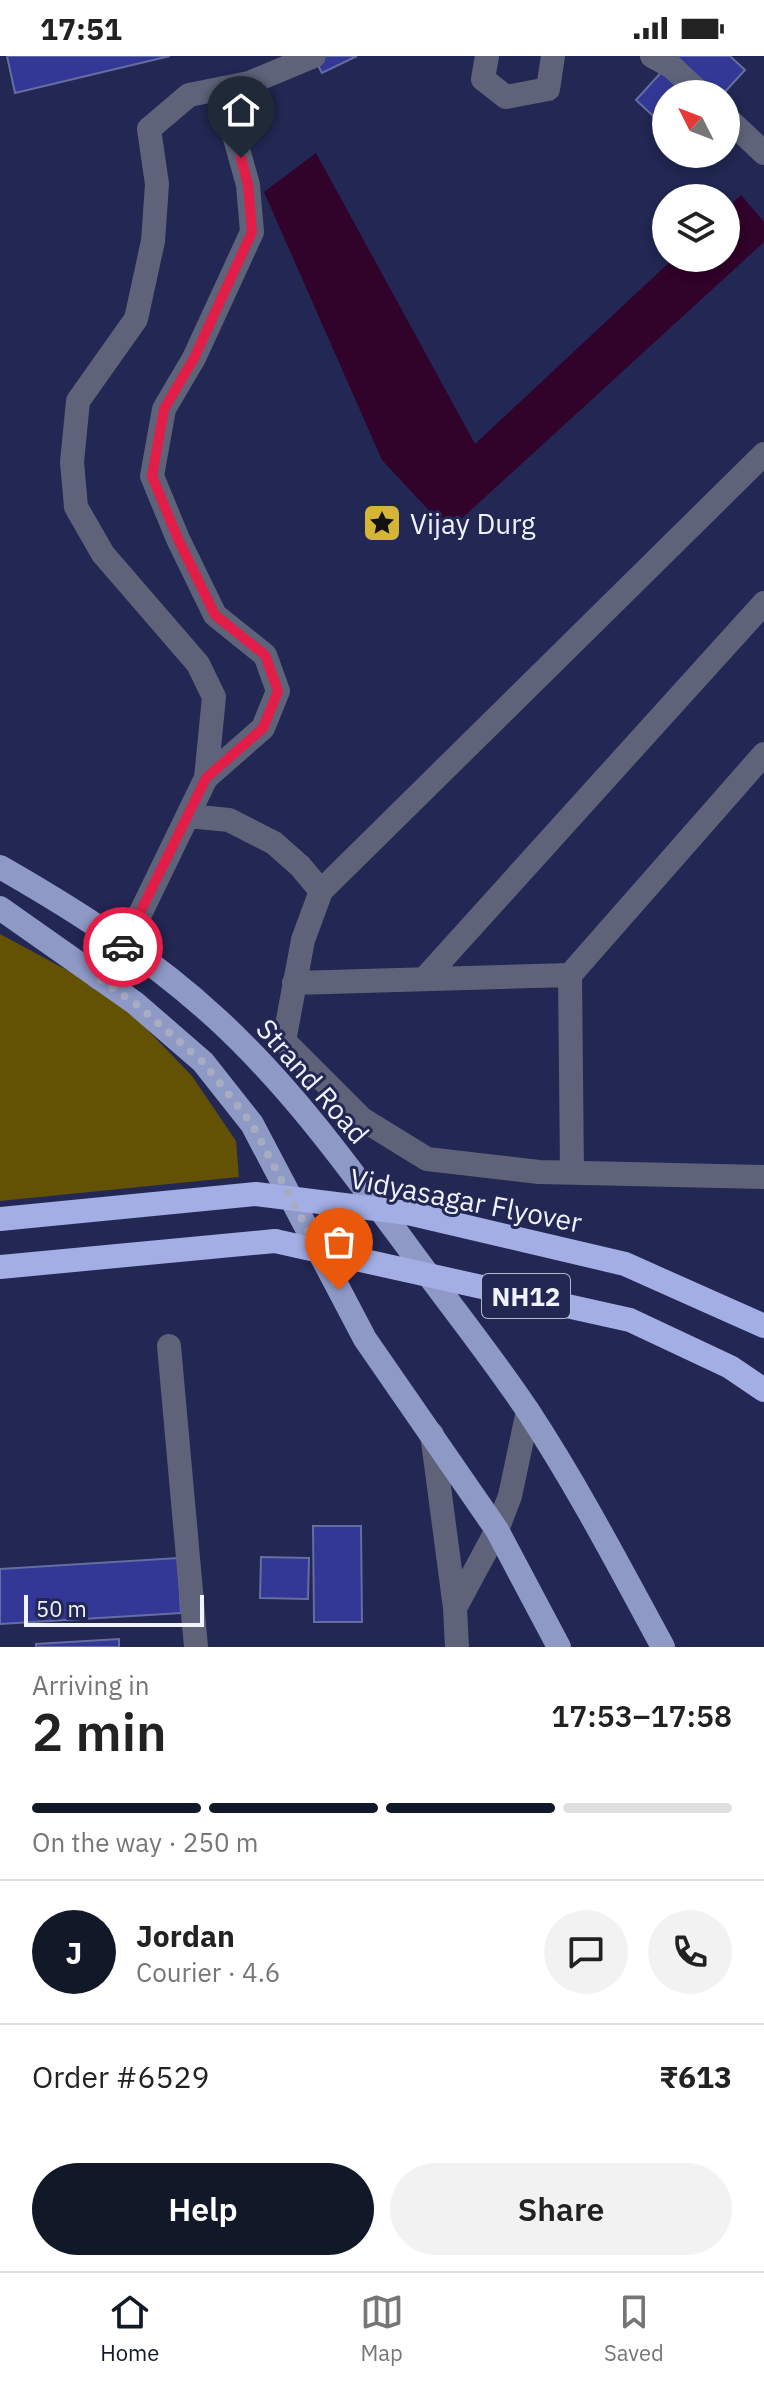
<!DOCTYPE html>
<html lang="en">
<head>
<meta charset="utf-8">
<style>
  :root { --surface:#fff; --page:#f2f2f2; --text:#222; --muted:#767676; --line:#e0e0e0; --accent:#111827 }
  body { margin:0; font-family:"IBM Plex Sans",sans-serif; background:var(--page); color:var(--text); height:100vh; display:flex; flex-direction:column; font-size:30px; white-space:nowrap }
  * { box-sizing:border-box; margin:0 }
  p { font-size:26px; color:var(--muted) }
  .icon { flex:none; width:44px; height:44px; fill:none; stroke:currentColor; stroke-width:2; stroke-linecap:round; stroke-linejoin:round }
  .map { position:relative; height:1591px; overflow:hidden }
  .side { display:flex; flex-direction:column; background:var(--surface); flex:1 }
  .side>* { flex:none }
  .needle { width:52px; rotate:312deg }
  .fabs { position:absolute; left:652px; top:24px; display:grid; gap:16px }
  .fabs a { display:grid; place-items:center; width:88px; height:88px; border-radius:50%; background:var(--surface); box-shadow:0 4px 12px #0003; font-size:40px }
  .scale { position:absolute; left:24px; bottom:20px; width:180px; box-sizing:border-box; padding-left:8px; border:4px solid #f0f3fe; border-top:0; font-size:22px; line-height:28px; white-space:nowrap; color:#f0f3fe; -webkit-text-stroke:6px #222753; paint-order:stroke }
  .pin { position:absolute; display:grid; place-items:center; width:68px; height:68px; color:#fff; margin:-82px -34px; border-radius:50% 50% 50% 0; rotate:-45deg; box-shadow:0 0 8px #0007 }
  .pin .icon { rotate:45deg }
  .courier { position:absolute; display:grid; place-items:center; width:80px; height:80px; margin:-40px; border:6px solid #e11d48; border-radius:50%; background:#fff; color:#222; box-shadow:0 2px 10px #0007 }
  .overview em { font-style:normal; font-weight:600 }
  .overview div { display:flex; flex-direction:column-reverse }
  .overview { display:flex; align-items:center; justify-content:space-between; height:136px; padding:0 32px }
  h1 { font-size:52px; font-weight:600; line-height:60px }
  .bar { display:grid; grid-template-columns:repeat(4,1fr); gap:12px 8px; align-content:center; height:96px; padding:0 32px }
  .bar i { height:10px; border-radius:6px; background:var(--line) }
  .bar .active { background:var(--accent) }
  .bar p { grid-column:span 4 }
  .line { display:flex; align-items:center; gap:20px; padding:0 32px; border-top:2px solid var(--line) }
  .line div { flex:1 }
  .round { display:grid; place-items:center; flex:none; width:84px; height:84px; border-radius:42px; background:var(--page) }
  .cta { display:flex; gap:16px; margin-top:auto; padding:16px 32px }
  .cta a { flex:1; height:92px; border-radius:48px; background:var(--accent); color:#fff; font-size:32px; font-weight:600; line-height:92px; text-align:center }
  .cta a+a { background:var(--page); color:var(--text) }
  .status { display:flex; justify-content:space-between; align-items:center; height:56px; padding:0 40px; background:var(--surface); direction:ltr }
  .status svg { height:22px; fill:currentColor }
  .dock { display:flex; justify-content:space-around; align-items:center; height:112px; border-top:2px solid var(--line); background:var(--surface); font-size:22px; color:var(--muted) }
  .dock a { display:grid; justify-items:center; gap:4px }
  .dock .active { color:var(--accent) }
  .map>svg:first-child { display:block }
</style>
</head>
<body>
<div class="status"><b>17:51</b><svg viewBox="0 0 49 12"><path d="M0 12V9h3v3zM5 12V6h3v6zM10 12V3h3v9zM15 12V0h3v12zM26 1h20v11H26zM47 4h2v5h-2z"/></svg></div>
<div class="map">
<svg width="764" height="1591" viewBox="0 0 764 1591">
  <rect width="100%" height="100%" fill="#222753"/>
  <path fill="#635204" d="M0 878 115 940 192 1020 236 1085 239 1121 0 1145Z"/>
  <path fill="#31022a" d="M316 97 475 388 674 202H726V153L741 139 764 166V186L448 475 382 404 264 136Z"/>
  <path fill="#333896" stroke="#646ea0" stroke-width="2" d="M7 0H170L15 37Z
    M313 0H357L322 17Z
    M676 0H730L745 14 723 38H666V72L636 44Z
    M313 1470H361L362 1566H314Z
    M261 1501 309 1502 308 1543 260 1542Z
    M178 1502 181 1557 0 1568V1513Z
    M119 1583V1591H36V1588Z"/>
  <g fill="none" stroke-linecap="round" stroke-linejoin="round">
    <path stroke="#5e637a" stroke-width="24" d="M487 0 483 23 506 41 548 33 553 0
      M652 0 672 11 701 38
      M726 61 764 97
      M764 398 321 835 303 884 284 985 362 1063 427 1103 539 1116 764 1121
      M206 722 214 641 198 608 103 498 76 451 72 406 78 345 136 263 153 185 157 128 149 73 189 39 249 27
      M188 760 229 764 274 787 300 810 321 835
      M426 921 764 547
      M98 922 125 889 206 722 263 672 278 635 265 599 215 559 178 483 152 420 164 353 194 302 252 176 248 129 233 75 249 27 314 0
      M294 927 570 919
      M572 1116 570 919 764 698
      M169 1290 196 1591
      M432 1378 455 1552 457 1591
      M455 1552 497 1474 510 1440 528 1355"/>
    <path stroke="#8f99c6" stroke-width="24" d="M0 811C77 855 152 903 217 963 290 1030 349 1111 407 1190 447 1245 490 1298 528 1355 578 1431 620 1512 663 1591
      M0 852 135 947 203 1006 252 1068 365 1283 497 1474 559 1591"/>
    <path stroke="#a3aee5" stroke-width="24" d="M0 1211 275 1185"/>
    <path stroke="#a3aee5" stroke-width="24" d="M0 1163 256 1138 408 1157 625 1208 764 1270
      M275 1185 630 1264 730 1311 764 1334"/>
  </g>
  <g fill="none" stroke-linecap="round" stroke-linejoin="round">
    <path stroke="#a8acc2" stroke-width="8" stroke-dasharray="0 14.4" d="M123 891 98 922 135 947 203 1006 252 1068 339 1234"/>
    <path stroke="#e11d48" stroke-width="10" d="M123 891 206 722 263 672 278 635 265 599 215 559 178 483 152 420 164 353 194 302 252 176 248 129 241 102"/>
  </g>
  <defs>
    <g id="sight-square" transform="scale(2)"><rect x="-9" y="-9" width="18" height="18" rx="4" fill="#d4b535" stroke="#222753"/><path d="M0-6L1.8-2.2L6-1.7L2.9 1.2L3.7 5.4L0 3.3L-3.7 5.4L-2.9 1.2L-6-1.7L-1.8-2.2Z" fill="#111"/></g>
  </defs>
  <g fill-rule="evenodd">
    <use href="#sight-square" x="382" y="467"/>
  </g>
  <g text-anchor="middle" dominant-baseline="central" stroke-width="6" stroke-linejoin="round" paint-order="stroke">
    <rect fill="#222753" stroke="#b2b6cb" stroke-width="2" x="482" y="1218" width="88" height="44" rx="6"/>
    <g font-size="26" font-weight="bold" fill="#f0f3fe">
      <text x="526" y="1240">NH12</text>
    </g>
    <g font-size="28" fill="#f0f3fe" stroke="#222753" text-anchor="start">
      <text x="410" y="467">Vijay Durg</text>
    </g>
    <g font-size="28" fill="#f0f3fe" stroke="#222753">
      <text transform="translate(313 1025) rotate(49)">Strand Road</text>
      <text transform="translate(466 1144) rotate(11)">Vidyasagar Flyover</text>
    </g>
  </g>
</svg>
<div class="fabs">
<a><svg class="needle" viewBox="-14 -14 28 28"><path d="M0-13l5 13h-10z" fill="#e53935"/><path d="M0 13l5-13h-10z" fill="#767676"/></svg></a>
<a><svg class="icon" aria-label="layers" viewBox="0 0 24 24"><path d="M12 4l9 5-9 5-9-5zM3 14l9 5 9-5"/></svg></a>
</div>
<div class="scale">50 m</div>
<div class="pin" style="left:339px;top:1234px;background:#ea580c"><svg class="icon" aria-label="bag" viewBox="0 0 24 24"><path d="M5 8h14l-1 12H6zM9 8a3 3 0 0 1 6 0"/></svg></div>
<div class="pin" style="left:241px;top:102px;background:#1f2937"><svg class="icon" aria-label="home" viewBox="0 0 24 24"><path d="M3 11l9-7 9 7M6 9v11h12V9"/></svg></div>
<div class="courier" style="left:123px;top:891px"><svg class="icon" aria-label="car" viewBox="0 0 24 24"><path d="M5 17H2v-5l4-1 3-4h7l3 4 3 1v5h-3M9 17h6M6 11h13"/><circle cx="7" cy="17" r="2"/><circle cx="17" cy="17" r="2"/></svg></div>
</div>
<section class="side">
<div class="overview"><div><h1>2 min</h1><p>Arriving in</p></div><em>17:53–17:58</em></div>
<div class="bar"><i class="active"></i><i class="active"></i><i class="active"></i><i></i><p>On the way · 250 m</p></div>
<div class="line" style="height:144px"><b class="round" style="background:var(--accent);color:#fff">J</b><div><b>Jordan</b><p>Courier · 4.6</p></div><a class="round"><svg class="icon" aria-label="chat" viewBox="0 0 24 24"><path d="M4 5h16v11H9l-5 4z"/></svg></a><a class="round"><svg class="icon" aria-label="phone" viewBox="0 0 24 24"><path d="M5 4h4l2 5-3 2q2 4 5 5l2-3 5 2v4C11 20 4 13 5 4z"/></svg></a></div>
<div class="line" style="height:104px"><div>Order #6529</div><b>₹613</b></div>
<div class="cta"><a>Help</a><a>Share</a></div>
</section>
<nav class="dock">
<a class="active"><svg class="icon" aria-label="home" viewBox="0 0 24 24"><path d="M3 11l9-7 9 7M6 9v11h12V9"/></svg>Home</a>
<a><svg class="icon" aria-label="map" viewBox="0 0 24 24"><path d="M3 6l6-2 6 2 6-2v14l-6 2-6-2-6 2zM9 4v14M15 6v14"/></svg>Map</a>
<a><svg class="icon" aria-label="saved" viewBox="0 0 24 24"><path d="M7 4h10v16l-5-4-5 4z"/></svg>Saved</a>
</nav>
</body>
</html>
